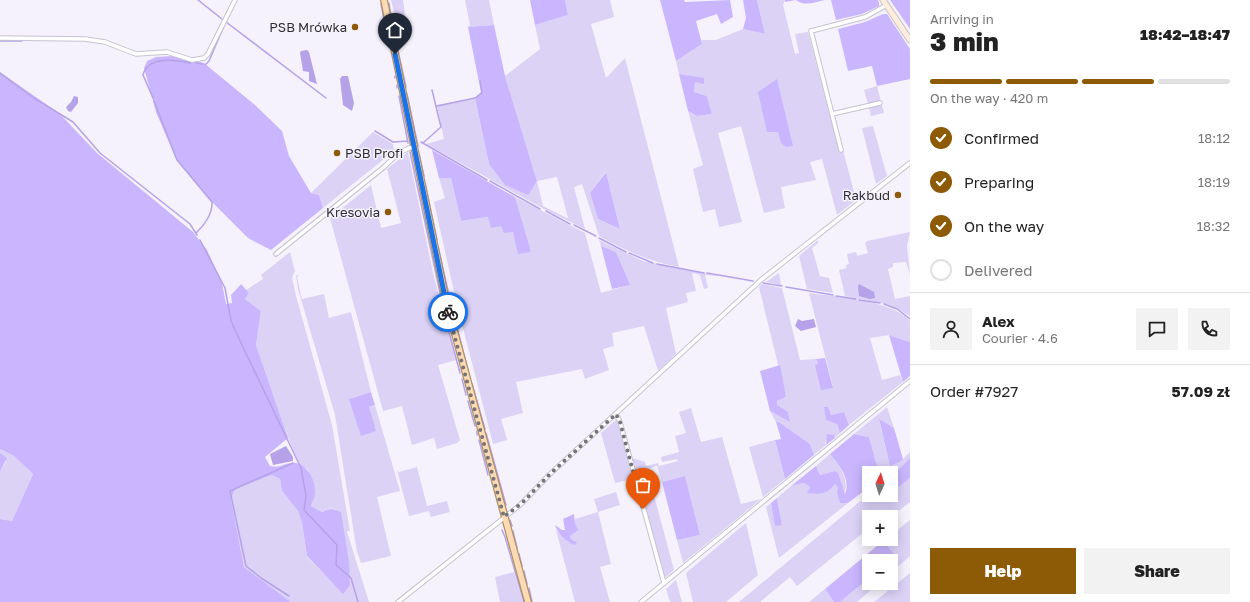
<!DOCTYPE html>
<html lang="en">
<head>
<meta charset="utf-8">
<style>
  :root { --surface:#fff; --page:#f2f2f2; --text:#222; --muted:#767676; --line:#e0e0e0; --accent:#8d5a06 }
  body { margin:0; font-family:"Golos Text",sans-serif; background:var(--page); color:var(--text); height:100vh; display:flex; flex-direction:column; font-size:15px; white-space:nowrap }
  * { box-sizing:border-box; margin:0 }
  p { font-size:13px; color:var(--muted) }
  .icon { flex:none; width:22px; height:22px; fill:none; stroke:currentColor; stroke-width:2; stroke-linecap:round; stroke-linejoin:round }
  .map { position:relative; flex:1; overflow:hidden }
  .panel { display:flex; flex-direction:column; background:var(--surface); width:340px }
  .panel>* { flex:none }
  .needle { width:26px; rotate:4deg }
  .controls { position:absolute; left:862px; top:466px; display:grid; gap:8px }
  .controls a { display:grid; place-items:center; width:36px; height:36px; border-radius:0px; background:var(--surface); box-shadow:0 2px 10px #0003; font-size:20px }
  .pin { position:absolute; display:grid; place-items:center; width:34px; height:34px; color:#fff; margin:-41px -17px; border-radius:50% 50% 50% 0; rotate:-45deg; box-shadow:0 0 4px #0007 }
  .pin .icon { rotate:45deg }
  .courier { position:absolute; display:grid; place-items:center; width:40px; height:40px; margin:-20px; border:3px solid #1a73e8; border-radius:50%; background:#fff; color:#222; box-shadow:0 1px 5px #0007 }
  .overview em { font-style:normal; font-weight:800 }
  .overview div { display:flex; flex-direction:column-reverse }
  .overview { display:flex; align-items:center; justify-content:space-between; height:68px; padding:0 20px }
  h1 { font-size:26px; font-weight:800; line-height:30px }
  .bar { display:grid; grid-template-columns:repeat(4,1fr); gap:6px 4px; align-content:center; height:48px; padding:0 20px }
  .bar i { height:5px; border-radius:3px; background:var(--line) }
  .bar .selected { background:var(--accent) }
  .bar p { grid-column:span 4 }
  .line { display:flex; align-items:center; gap:10px; padding:0 20px; border-top:1px solid var(--line) }
  .line div { flex:1 }
  .round { display:grid; place-items:center; flex:none; width:42px; height:42px; border-radius:0px; background:var(--page) }
  ol { padding:0 20px; list-style:none }
  li { display:flex; align-items:center; gap:12px; height:44px }
  li p { margin-inline-start:auto }
  li .icon { padding:4px; border-radius:50%; background:var(--accent); color:#fff; stroke-width:4 }
  li:last-child { color:var(--muted) }
  li i { width:22px; height:22px; border:2px solid var(--line); border-radius:50% }
  .button { display:flex; gap:8px; margin-top:auto; padding:8px 20px }
  .button a { flex:1; height:46px; border-radius:0px; background:var(--accent); color:#fff; font-size:16px; font-weight:800; line-height:46px; text-align:center }
  .button a+a { background:var(--page); color:var(--text) }
  main { display:flex; flex:1; min-height:0 }
  .map>svg:first-child { display:block }
</style>
</head>
<body>
<main>
<div class="map">
<svg width="910" height="602" viewBox="0 0 910 602">
  <rect width="100%" height="100%" fill="#f5f2fd"/>
  <path fill="#dbd2f6" fill-rule="evenodd" d="M391 0H403L405 15 396 20Z
    M465 0H489L494 25 468 27 470 25Z
    M565 0H610L614 17 591 24 606 78 625 58 679 267C648 261 626 251 599 236L582 184 574 187 585 229 544 209 426 144 444 139 437 105 475 98 489 164 537 181 505 76 540 49 535 25 568 15ZM605 172H606L620 229 598 219 590 193ZM557 177 568 218H567L543 206 537 181Z
    M757 0H785L783 5 795 54 799 53 795 34 808 32 839 151 843 150 856 200 837 215 822 159 810 162 816 180 781 187 785 208 764 213 741 126 718 133 742 222 719 227 715 209 703 212 693 169 703 165 688 111 697 116 712 114 707 96 694 92 695 82 704 79 679 74 676 61 702 44 701 40H716L743 29 765 34Z
    M877 86 884 113 871 116 869 108 880 105V101L868 104 864 90Z
    M873 126 887 176 876 184 862 128Z
    M373 132 393 144 394 151 323 208 319 195 311 193Z
    M408 152 433 273 456 360 438 365 460 440 457 443 437 449 434 438 412 445 402 406 383 411 330 218 371 185 381 228 401 223 387 169Z
    M439 178H451L461 221 489 217 513 232 530 252 515 197 585 233 601 293 629 285 616 252 601 246 599 240 643 261 719 276 705 275 708 288 704 289 700 275 692 273 696 291 686 293 688 302 666 308 676 354 658 371 644 326 612 333 614 346 603 349 609 370 585 379 582 369 516 382 523 413 501 419 507 440 493 444 457 305 434 202 445 198Z
    M910 232 907 246 910 275 906 262 893 263V267L888 269 895 299 910 296V316L890 305 845 296 839 270 847 268 846 265 849 264 847 254 856 252 857 256 868 253 865 243 867 241Z
    M818 240V243L812 248 820 276 829 278 833 293 807 289 799 256Z
    M290 252 295 271 292 278 296 296 332 425 350 531H347L348 535 369 602H291L244 567 231 499 235 489 272 475 280 479 282 491 298 511 302 523 307 557 343 593 341 512C333 508 330 507 322 512L311 506 315 495 308 469 300 465 288 438 256 345 261 311 245 299 249 293 246 290 263 279 261 275Z
    M779 273 781 285 766 282Z
    M299 274 297 277 302 299 324 294 329 318 351 312 371 392 349 399 369 407 375 405 400 491 377 497 391 556 361 563 357 552 335 415 298 289 296 276Z
    M762 284 782 288 800 360 816 359 818 365H815L833 387 809 293C837 297 892 300 910 321V342L889 335 870 338 882 380 900 375 903 382 849 425 844 412 831 415 824 407 837 424 840 433 835 438 834 435 825 442 826 445 814 455 810 444 779 422H776L770 411 789 421 788 412 776 405 777 401 786 397 759 287Z
    M887 407 894 428 879 420 890 466 900 462 910 452V458L891 477V473H879L869 437 854 434Z
    M691 408 701 442 722 437 741 504 761 499 683 563 677 540 700 535 685 476 662 482 657 466 647 469 674 570 666 577 663 576 632 458 645 462 646 466 658 463 659 466 678 461 677 459 662 462 661 457 679 452 675 436 686 433 679 412Z
    M617 419 633 479 615 483 601 433Z
    M775 440 785 479 763 497 749 447Z
    M0 449 14 456 33 474 12 521 0 519V472L6 462 0 453Z
    M830 454C839 465 850 479 844 494L840 479 835 471 820 475 816 466Z
    M417 467 427 506 447 501 450 512 431 517 429 511 409 516 397 470 399 472Z
    M910 478V502L891 517 885 515 883 517H869V528L797 586 790 577 760 602H739L869 494 891 495V493Z
    M804 483 810 487 808 493 835 484 838 488 840 503H848L779 558 766 507 771 503 775 525H782L777 498 791 486Z
    M616 492 620 505 598 512 611 564 600 567 610 602H575L556 530 569 543 576 541 571 539 570 536 577 529 574 524 575 519 598 512 594 499Z
    M910 520V556L891 573 890 561 896 556 883 541 891 539V535Z
    M746 523 758 575 726 602H693L686 573Z
    M514 572 523 602H500L495 577Z
    M910 573V602H874Z
    M869 578V583H879L857 602H840Z
    M676 580 682 602H670L666 589Z
    M825 589 834 602H809Z"/>
  <path fill="#cab6fe" d="M530 0H565L568 15 535 25Z
    M660 0H684L685 2 730 0 733 17 721 24 717 14 696 21 702 44 676 61Z
    M743 0H757L765 34 743 29 746 18Z
    M785 0H825C815 2 805 7 796 0L785 2Z
    M831 0H878L879 3V6L862 14 836 20Z
    M890 0H910V29Z
    M883 14H887L910 49V79L877 86 872 66 848 71 838 29 865 22Z
    M494 25 505 76 537 181 528 195 505 185 489 164 475 98 481 92 468 27Z
    M172 56 204 63 255 105 282 131 289 156 311 193 319 195 323 208 271 250 248 238 208 198 176 159 156 112 144 68 147 61 156 57Z
    M0 72 60 114 97 153 193 232 207 250 222 283 226 304 232 303 231 295 241 284 249 293 245 299 261 311 256 345 288 438 265 457 270 466C281 468 282 464 291 463 307 461 316 481 315 494 315 498 312 502 311 506L322 512C329 508 333 508 341 512L349 562 350 585 343 594 307 556 302 523 298 511 282 491 280 479 272 475 235 489 231 499 244 567 291 602H0V519L12 521 33 474 14 456 0 449Z
    M679 74 704 78V84L695 82 694 92 707 96 712 114 697 116 688 111Z
    M777 79 793 146 786 147 781 143 778 132H767L758 92Z
    M432 150 515 197 531 252 518 254 513 232 504 233 501 226 491 228 488 217 461 221 451 178H439Z
    M606 172 620 229 598 219 590 193Z
    M601 246 616 252 630 285 612 289Z
    M889 335 910 342V376L903 382Z
    M825 358 833 388 821 390 815 365 818 364 816 359Z
    M780 365 786 397 777 401V405L788 412 790 422 770 411 760 371Z
    M371 392 375 405 369 407 376 431 361 436 349 399Z
    M824 407H828L831 415 844 412 849 425 840 433 837 424 826 420Z
    M879 419 894 428 903 459 900 462 890 466Z
    M776 422H779L810 444 814 455 785 479 775 440 781 439Z
    M827 434 834 435 835 438 826 445Z
    M854 434 869 437 879 473H869V487L848 503H840L837 493 838 488 835 484C827 494 820 495 807 493L810 487 804 483 791 486 816 466 820 475 835 471 838 473 845 494C851 479 839 465 830 454Z
    M0 453 7 458 0 472Z
    M910 458V478L891 493V477Z
    M685 476 700 535 677 540 662 482Z
    M777 498 782 525 775 526 771 503Z
    M574 514 575 524 578 530 570 536 571 539 577 542 575 545C567 543 557 533 555 525L562 530H565L563 519Z
    M883 541 896 556 890 561H869V578L840 602H834L825 589Z"/>
  <path fill="#b5a2e8" d="M307 50 309 52 317 84 309 81V72L303 71 300 53 301 51Z
    M342 76H348L354 103 352 111 343 105 340 79Z
    M74 96 78 97V103L71 112 68 111 66 107 71 102Z
    M859 284 874 292 875 298 870 299 859 296 858 287Z
    M798 319 802 321 814 319 816 327 801 331 795 326Z
    M286 446 293 457V461L273 465 270 454Z"/>
  <g fill="none" stroke-linecap="round" stroke-linejoin="round">
    <path stroke="#b5a2e8" stroke-width="1.5" d="M198 0 222 19
      M389 3 391 17
      M381 4 384 19
      M226 22 326 98
      M385 29 386 37
      M394 31H395
      M395 37 406 87
      M0 41H22
      M196 63 202 64
      M205 65 209 61 224 26
      M0 73 34 98 73 122 100 153 190 224 197 235
      M395 76V78
      M397 85V88
      M407 94 418 146
      M399 96 408 143
      M153 98 143 75C148 56 176 60 190 63
      M154 101 177 160 212 202C213 213 204 226 196 233
      M437 106 475 98 482 93 480 81
      M375 131 393 142 408 141
      M421 142 487 180
      M423 143 441 127 432 90
      M410 152 447 326
      M419 154 424 176
      M490 181 540 209
      M425 183 437 240
      M546 211 570 224
      M574 225 596 236
      M599 238 626 252
      M200 240 225 288 231 321 242 345 301 468 306 496 304 510 337 545 336 565 351 578 358 602
      M438 246 451 304 470 378
      M629 253 653 263
      M657 264 704 273
      M707 273 753 281
      M763 283 782 286
      M786 287 833 295
      M836 296 856 299
      M859 300 880 303
      M884 304 897 309 910 319
      M449 332 460 373
      M462 379 466 395
      M472 384 485 429
      M468 401 475 426
      M477 431V435
      M486 433 506 505
      M479 440 488 475
      M510 520 512 526
      M502 530 505 537 524 602
      M513 531 517 548
      M519 554 522 566
      M524 571 527 584
      M529 588 532 602
      M289 596 261 578 246 566 230 491 293 463"/>
    <g stroke="#c6c3d0" stroke-width="5.5">
      <path id="street" d="M0 38 85 39 105 42 136 54 167 52 192 60 204 58 208 54 235 0
        M832 114 880 103
        M841 150 811 31 865 17 887 5
        M276 254 384 167C393 158 401 150 413 147
        M616 414 620 422 664 583
        M398 602 520 505 550 474 762 279 910 163
        M641 602 910 381"/>
    </g>
    <g stroke="#c6c3d0" stroke-width="7">
      <path id="secondary" d="M883 0 910 40"/>
    </g>
    <g stroke="#b29067" stroke-width="8">
      <path id="primary" d="M384 0 446 301 528 602"/>
    </g>
    <use href="#street" stroke="#fff" stroke-width="3.5"/>
    <use href="#secondary" stroke="#fdedda" stroke-width="5"/>
    <use href="#primary" stroke="#fbdbb4" stroke-width="5.5"/>
  </g>
  <g fill="none" stroke-linecap="round" stroke-linejoin="round">
    <path stroke="#76747b" stroke-width="4" stroke-dasharray="0 7.2" d="M448 312 504 517 523 502 550 474 616 414 620 422 643 509"/>
    <path stroke="#1a73e8" stroke-width="5" d="M395 54 448 312"/>
  </g>
  <g fill="#8d5a06" stroke="#f5f2fd" stroke-width="1.5">
    <circle cx="355" cy="27" r="4"/>
    <circle cx="337" cy="153" r="4"/>
    <circle cx="898" cy="195" r="4"/>
    <circle cx="388" cy="212" r="4"/>
  </g>
  <g text-anchor="middle" dominant-baseline="central" stroke-width="3" stroke-linejoin="round" paint-order="stroke">
    <g font-size="13" fill="#313035" stroke="#f5f2fd" text-anchor="end">
      <text x="347" y="27">PSB Mrówka</text>
      <text x="345" y="153" text-anchor="start">PSB Profi</text>
      <text x="890" y="195">Rakbud</text>
      <text x="380" y="212">Kresovia</text>
    </g>
  </g>
</svg>
<div class="controls">
<a><svg class="needle" viewBox="-14 -14 28 28"><path d="M0-13l5 13h-10z" fill="#e53935"/><path d="M0 13l5-13h-10z" fill="#767676"/></svg></a>
<a>+</a>
<a>−</a>
</div>
<div class="pin" style="left:643px;top:509px;background:#ea580c"><svg class="icon" aria-label="bag" viewBox="0 0 24 24"><path d="M5 8h14l-1 12H6zM9 8a3 3 0 0 1 6 0"/></svg></div>
<div class="pin" style="left:395px;top:54px;background:#1f2937"><svg class="icon" aria-label="home" viewBox="0 0 24 24"><path d="M3 11l9-7 9 7M6 9v11h12V9"/></svg></div>
<div class="courier" style="left:448px;top:312px"><svg class="icon" aria-label="bike" viewBox="0 0 24 24"><circle cx="6" cy="16" r="4"/><circle cx="18" cy="16" r="4"/><path d="M6 16l4-8h5l3 8M10 8l3 8H6M13 5h3"/></svg></div>
</div>
<section class="panel">
<div class="overview"><div><h1>3 min</h1><p>Arriving in</p></div><em>18:42–18:47</em></div>
<div class="bar"><i class="selected"></i><i class="selected"></i><i class="selected"></i><i></i><p>On the way · 420 m</p></div>
<ol>
<li><svg class="icon" aria-label="check" viewBox="0 0 24 24"><path d="M5 12l5 5 9-10"/></svg>Confirmed<p>18:12</p></li>
<li><svg class="icon" aria-label="check" viewBox="0 0 24 24"><path d="M5 12l5 5 9-10"/></svg>Preparing<p>18:19</p></li>
<li><svg class="icon" aria-label="check" viewBox="0 0 24 24"><path d="M5 12l5 5 9-10"/></svg>On the way<p>18:32</p></li>
<li><i></i>Delivered</li>
</ol>
<div class="line" style="height:72px"><a class="round"><svg class="icon" aria-label="person" viewBox="0 0 24 24"><circle cx="12" cy="8" r="4"/><path d="M4 21q1-7 8-7t8 7"/></svg></a><div><b>Alex</b><p>Courier · 4.6</p></div><a class="round"><svg class="icon" aria-label="chat" viewBox="0 0 24 24"><path d="M4 5h16v11H9l-5 4z"/></svg></a><a class="round"><svg class="icon" aria-label="phone" viewBox="0 0 24 24"><path d="M5 4h4l2 5-3 2q2 4 5 5l2-3 5 2v4C11 20 4 13 5 4z"/></svg></a></div>
<div class="line" style="height:52px"><div>Order #7927</div><b>57.09 zł</b></div>
<div class="button"><a>Help</a><a>Share</a></div>
</section>
</main>
</body>
</html>
